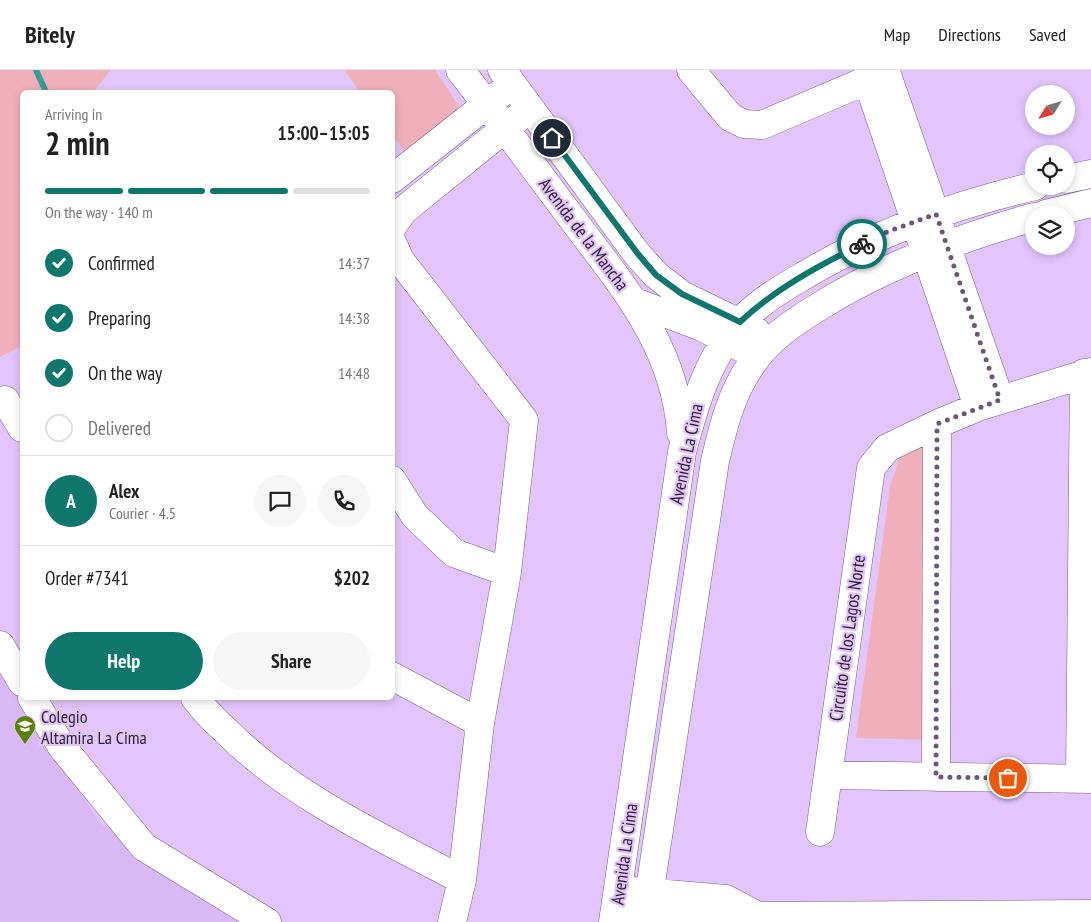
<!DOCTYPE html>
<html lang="en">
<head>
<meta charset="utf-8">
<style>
  :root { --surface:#fff; --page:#f6f6f6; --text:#222; --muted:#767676; --line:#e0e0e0; --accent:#0f766e }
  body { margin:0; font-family:"PT Sans Narrow",sans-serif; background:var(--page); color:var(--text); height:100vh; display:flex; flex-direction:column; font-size:19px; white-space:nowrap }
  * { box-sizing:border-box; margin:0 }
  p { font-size:16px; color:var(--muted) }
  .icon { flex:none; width:28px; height:28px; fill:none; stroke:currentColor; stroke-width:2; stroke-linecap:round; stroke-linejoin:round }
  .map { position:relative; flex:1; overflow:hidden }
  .panel { position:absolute; left:20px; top:20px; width:375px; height:610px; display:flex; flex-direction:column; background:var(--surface); border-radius:8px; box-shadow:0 2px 8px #0003 }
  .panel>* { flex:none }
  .needle { width:32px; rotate:233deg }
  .fabs { position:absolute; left:1025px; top:15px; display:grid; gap:10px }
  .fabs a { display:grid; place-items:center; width:50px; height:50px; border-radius:50%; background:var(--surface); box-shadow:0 2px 8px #0003; font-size:25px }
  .pin { position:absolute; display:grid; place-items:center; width:42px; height:42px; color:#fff; margin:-21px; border:2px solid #fff; border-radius:50%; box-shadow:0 1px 5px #0007 }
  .courier { position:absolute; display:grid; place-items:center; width:50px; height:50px; margin:-25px; border:4px solid #0f766e; border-radius:50%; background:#fff; color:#222; box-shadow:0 1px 6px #0007 }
  .overview em { font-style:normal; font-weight:700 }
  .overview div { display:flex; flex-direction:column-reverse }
  .overview { display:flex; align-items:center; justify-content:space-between; height:85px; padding:0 25px }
  h1 { font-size:32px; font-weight:700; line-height:38px }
  .bar { display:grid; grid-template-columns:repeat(4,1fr); gap:8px 5px; align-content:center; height:60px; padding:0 25px }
  .bar i { height:6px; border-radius:4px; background:var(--line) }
  .bar .on { background:var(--accent) }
  .bar p { grid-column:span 4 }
  .line { display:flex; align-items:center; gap:12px; padding:0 25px; border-top:1px solid var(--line) }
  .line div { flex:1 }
  .round { display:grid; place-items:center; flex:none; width:52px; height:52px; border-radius:26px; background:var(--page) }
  ol { padding:0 25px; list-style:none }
  li { display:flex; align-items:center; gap:15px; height:55px }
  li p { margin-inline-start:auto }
  li .icon { padding:5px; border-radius:50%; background:var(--accent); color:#fff; stroke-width:4 }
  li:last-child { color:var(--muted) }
  li i { width:28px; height:28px; border:2px solid var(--line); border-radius:50% }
  .primary-button { display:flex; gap:10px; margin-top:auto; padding:10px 25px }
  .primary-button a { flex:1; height:58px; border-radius:30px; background:var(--accent); color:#fff; font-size:20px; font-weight:700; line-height:58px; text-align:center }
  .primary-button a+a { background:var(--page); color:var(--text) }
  header { display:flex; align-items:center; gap:30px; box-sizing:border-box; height:70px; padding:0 25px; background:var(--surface); border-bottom:1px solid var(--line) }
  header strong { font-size:24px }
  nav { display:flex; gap:28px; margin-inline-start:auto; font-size:18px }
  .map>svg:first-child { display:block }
</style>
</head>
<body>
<header>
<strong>Bitely</strong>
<nav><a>Map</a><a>Directions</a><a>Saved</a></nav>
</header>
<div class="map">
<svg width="1091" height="852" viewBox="0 0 1091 852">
  <rect width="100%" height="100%" fill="#e1c5fb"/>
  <path fill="#d8b9f5" d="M0 597 100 753 255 852H0Z"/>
  <path fill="#f0b0bb" d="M0 0H111L93 22H22V276L0 287Z
    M344 0H435L461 39 404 81 393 66 392 22H360Z
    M937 354 936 670 856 668 890 416 902 381Z"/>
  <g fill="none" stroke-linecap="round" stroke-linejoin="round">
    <path stroke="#3f9998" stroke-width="6" d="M36 0 46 22"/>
    <g stroke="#785f8e" stroke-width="29">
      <path id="minor" d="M460 0C497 47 532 95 568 143 619 212 675 273 681 363
        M502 0 637 184 656 205 682 225 756 261
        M691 0 730 47 744 54 762 55 884 3
        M886 2 1000 330
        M867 9 978 337
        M392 109 501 23
        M1066 109 1091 104
        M1045 144 1091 133
        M392 157 404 140 519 47
        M392 172 400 190 524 350 507 502 480 653 462 810 452 852
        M635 232 702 257 742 278
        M5 330 22 358
        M392 410 415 446 454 483 507 502
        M0 575 22 612
        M392 606 480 653
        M32 628 62 677 144 777 267 852
        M195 628C204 640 215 651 226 661 292 727 381 767 462 810
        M828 705 1091 709
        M936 707 937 354
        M1080 709 1084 303
        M820 762 871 398 887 378 937 354 978 337 1091 302
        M632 821 726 829 758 846
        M626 847 724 852
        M613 852 682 382C694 336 708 287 741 251 759 232 782 218 805 205 877 162 954 135 1035 116
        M645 852 715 391C723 357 731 324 751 295 768 269 794 252 820 236 886 195 959 168 1034 147
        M733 852 758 846 1091 844"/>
    </g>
    <use href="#minor" stroke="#fff" stroke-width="28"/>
  </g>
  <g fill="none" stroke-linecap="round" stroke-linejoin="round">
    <path stroke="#695878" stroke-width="5" stroke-dasharray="0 9" d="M862 174 884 163 936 144 1000 330 937 354 936 707 1008 708"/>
    <path stroke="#0f766e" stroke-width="6" d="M552 68 638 184 656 205 682 224 740 252C775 219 818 196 862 174"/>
  </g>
  <defs>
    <g id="school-pin" transform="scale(1.125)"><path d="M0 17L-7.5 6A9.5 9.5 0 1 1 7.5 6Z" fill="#588000" stroke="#e1c5fb"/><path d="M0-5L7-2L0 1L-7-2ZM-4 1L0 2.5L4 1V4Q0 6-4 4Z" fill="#fff"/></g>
  </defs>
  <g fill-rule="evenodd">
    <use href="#school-pin" x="25" y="656"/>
  </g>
  <g text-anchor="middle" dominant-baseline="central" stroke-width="4.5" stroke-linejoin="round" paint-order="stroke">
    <g font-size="18" fill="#291e32" stroke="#e1c5fb">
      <text transform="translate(584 164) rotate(53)">Avenida de la Mancha</text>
      <text transform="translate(686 384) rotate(-78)">Avenida La Cima</text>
      <text transform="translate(847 568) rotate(-82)">Circuito de los Lagos Norte</text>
      <text transform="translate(624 784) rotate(-82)">Avenida La Cima</text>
    </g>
    <g font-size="18" fill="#291e32" stroke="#e1c5fb" text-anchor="start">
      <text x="41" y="646">Colegio<tspan x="41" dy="21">Altamira La Cima</tspan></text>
    </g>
  </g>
</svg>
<div class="fabs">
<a><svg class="needle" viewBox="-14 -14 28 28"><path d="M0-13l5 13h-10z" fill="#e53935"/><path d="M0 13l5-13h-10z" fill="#767676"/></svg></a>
<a><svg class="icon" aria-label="locate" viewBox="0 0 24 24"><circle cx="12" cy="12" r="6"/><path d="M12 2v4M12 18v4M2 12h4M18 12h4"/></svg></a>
<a><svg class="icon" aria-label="layers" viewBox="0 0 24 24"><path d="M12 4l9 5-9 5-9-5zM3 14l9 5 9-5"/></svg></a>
</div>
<div class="pin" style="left:1008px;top:708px;background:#ea580c"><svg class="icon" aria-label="bag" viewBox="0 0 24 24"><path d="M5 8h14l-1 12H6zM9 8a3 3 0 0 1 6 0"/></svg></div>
<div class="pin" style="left:552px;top:68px;background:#1f2937"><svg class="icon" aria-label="home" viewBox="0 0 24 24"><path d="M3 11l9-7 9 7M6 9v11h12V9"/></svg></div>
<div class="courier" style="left:862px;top:174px"><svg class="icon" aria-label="bike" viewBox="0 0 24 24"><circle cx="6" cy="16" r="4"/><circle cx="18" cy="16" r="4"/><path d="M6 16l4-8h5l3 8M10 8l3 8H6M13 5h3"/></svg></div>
<section class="panel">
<div class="overview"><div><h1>2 min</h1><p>Arriving in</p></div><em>15:00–15:05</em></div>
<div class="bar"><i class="on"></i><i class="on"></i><i class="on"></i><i></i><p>On the way · 140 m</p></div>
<ol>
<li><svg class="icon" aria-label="check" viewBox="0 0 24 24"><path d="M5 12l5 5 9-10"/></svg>Confirmed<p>14:37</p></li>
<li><svg class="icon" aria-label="check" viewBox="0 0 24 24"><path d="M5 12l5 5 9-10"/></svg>Preparing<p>14:38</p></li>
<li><svg class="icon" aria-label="check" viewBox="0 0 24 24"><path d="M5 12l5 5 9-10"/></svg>On the way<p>14:48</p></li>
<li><i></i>Delivered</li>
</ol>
<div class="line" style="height:90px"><b class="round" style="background:var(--accent);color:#fff">A</b><div><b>Alex</b><p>Courier · 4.5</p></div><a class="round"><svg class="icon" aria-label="chat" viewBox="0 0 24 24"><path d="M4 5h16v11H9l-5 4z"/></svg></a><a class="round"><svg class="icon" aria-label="phone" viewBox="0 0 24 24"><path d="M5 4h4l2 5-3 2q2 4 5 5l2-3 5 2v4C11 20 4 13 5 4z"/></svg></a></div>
<div class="line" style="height:65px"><div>Order #7341</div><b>$202</b></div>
<div class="primary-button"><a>Help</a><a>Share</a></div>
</section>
</div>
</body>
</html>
